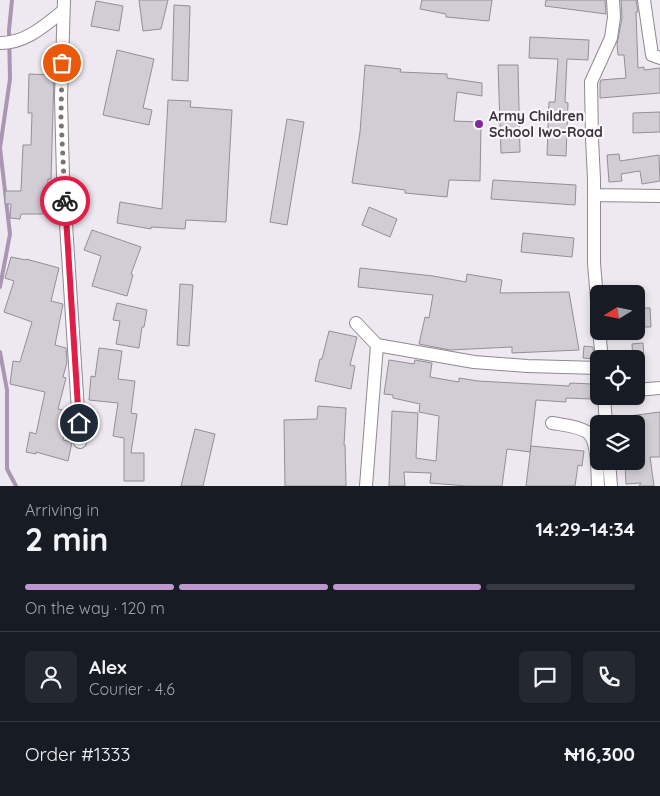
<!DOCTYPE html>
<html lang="en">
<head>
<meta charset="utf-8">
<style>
  :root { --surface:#171b24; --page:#242831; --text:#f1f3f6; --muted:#9ea1a6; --line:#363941; --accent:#bd98cc }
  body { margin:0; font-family:Quicksand,sans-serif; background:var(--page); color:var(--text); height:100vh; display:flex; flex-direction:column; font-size:19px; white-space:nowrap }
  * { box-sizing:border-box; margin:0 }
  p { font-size:16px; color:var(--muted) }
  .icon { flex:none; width:28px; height:28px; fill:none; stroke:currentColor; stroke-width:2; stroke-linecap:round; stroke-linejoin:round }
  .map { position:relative; height:486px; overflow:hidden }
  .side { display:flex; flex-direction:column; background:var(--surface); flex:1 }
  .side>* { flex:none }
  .needle { width:32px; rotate:260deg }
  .fabs { position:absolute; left:590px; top:285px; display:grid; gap:10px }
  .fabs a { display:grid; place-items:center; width:55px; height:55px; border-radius:8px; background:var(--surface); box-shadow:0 2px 8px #0003; font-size:25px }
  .pin { position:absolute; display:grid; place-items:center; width:42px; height:42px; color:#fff; margin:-21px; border:2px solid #fff; border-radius:50%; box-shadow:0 1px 5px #0007 }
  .courier { position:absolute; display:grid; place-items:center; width:50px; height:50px; margin:-25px; border:4px solid #e11d48; border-radius:50%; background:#fff; color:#222; box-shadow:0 1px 6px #0007 }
  .summary em { font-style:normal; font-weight:700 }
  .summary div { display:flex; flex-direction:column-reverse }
  .summary { display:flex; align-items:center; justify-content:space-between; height:85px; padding:0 25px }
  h1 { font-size:32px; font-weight:700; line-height:38px }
  .bar { display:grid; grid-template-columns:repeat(4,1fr); gap:8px 5px; align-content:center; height:60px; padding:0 25px }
  .bar i { height:6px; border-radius:4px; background:var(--line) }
  .bar .on { background:var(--accent) }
  .bar p { grid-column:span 4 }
  .line { display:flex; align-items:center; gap:12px; padding:0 25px; border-top:1px solid var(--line) }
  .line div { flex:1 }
  .round { display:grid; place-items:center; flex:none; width:52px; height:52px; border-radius:8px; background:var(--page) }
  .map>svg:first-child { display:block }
</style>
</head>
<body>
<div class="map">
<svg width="660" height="486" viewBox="0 0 660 486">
  <rect width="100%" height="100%" fill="#eee8f0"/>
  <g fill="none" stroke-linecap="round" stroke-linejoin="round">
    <path stroke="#aa95b2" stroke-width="4" d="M0 287 10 234 0 148 10 79 9 30 12 0
      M0 352 7 390V469L16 486"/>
  </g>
  <path fill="#d2ccd4" stroke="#948e96" d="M139 0H168L161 29 143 31Z
    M422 0H492L489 21 446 17V14L420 9Z
    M546 0H605L606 14 545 6Z
    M621 0H636L638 12H636L638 68 644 67V70L660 68V93L600 98V83L601 80 626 78 624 55H618L617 44 622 18Z
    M96 1 123 6 119 31 91 26Z
    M174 5 190 6 188 81 172 80Z
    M530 37 589 40 588 60 567 59 565 102 568 103 566 156 547 155 549 102H555L558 59 529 58Z
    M117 50 154 59 143 108 152 110 149 125 103 115Z
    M365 65 401 69 400 72 447 74V78L482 83V96L457 92 454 121 481 122 480 181 449 180 447 197 405 193V190L352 183 360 132Z
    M498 65H518L520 152 501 153Z
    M29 74 54 75 51 179H48V206H43V214H21L20 219 10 218 11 204H5V191H21L23 145H31L32 113H28Z
    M168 100 191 101 190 107 232 110 226 222 186 220 185 229 151 227V229L117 223 120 202 162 209Z
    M660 112V132L633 133V113Z
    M287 119 304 122 287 225 270 222Z
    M619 154 620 161 659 155 660 181 642 184 640 171 621 174 622 181 609 182 607 155Z
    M493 180 576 185 575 205 491 199Z
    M369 207 397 219 390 237 362 225Z
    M92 230 141 247 131 274 133 275 127 296 92 286 101 256 84 250Z
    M523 233 574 238 572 257 521 252Z
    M11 257 26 260V259L59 268 51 301 63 304 55 345 66 348 67 362 63 377 66 378 58 409 69 412 63 440 72 442 68 461 36 452V454L26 452 30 432 36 434 45 392 10 384 13 361 20 362 32 322 4 312 14 281 5 278Z
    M360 268 433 276 466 282 467 274 502 280 500 293 569 292 579 350 512 353V347L450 350 419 344 425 317 429 318 433 295 358 287Z
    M180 284 193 285 189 346 177 345Z
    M117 303 147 310 144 327H142L139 348 116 344 120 321 113 320Z
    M636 308H650L651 327H636Z
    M329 331 357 337 350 365 355 366 351 389 315 381 320 359H322Z
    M643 343 644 359H633L632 344Z
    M584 346 593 347 594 359 583 358Z
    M99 348 122 351 118 379 135 381 131 413 137 414 131 453H144V481H124V438L113 436 118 403 89 400 91 376 95 377Z
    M389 360 414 364 415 360 432 363 430 377 459 382V378L478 381 569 386 570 383 592 384V399L566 398V402L536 400 530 452 507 449 502 486H467L430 483 431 473 404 472 405 486H389L392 411 418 413 416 458 436 461 439 416 419 412 420 404 393 398V395L384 394Z
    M318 406 346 408 344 445H345L346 486H285L284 420 317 419Z
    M660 412V457H650L654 486H639L641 483 626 484 625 464H636V424H614V418Z
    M195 429 215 434 203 486H181Z
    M531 446 584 451 582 466 578 465 575 486H526Z"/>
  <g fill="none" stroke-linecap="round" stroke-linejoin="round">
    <g stroke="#8f8991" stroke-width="14">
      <path id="minor" d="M64 0 61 98 63 177 80 442
        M644 0 652 55 660 58
        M0 43C26 43 44 26 63 11
        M594 195 660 196
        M356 323 377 345 474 362 527 366 599 368
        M599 324 594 263V179L592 139 591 82 611 38 614 17 613 0
        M599 331 602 359
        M636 390 660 388
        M604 396 606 424
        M552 423C563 425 578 426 587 432 599 440 597 472 598 486
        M609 461 611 486
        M366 486 377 345"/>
    </g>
    <use href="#minor" stroke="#fff" stroke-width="12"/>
  </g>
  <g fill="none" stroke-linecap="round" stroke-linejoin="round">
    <path stroke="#787479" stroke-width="5" stroke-dasharray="0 9" d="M62 63 61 118 65 201"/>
    <path stroke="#e11d48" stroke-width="6" d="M65 201 79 423"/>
  </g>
  <circle fill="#7d2998" stroke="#fbf5fe" stroke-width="2" cx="479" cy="124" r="5"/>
  <g text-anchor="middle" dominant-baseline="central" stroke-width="4.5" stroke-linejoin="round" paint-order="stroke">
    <g font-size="14" font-weight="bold" fill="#383639" stroke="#fbf5fe" text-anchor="start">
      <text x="489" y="116">Army Children<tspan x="489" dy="16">School Iwo-Road</tspan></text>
    </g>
  </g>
</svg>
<div class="fabs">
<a><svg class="needle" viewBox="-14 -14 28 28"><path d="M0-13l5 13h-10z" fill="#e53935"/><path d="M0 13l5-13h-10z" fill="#9ea1a6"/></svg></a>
<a><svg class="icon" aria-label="locate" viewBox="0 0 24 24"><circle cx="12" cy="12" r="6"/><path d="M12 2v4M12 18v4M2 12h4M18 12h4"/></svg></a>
<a><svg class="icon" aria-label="layers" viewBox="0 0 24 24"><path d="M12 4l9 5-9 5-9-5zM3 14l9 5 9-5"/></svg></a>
</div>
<div class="pin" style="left:62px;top:63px;background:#ea580c"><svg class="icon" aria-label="bag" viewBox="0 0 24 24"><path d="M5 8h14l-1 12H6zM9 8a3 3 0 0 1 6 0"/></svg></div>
<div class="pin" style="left:79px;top:423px;background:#1f2937"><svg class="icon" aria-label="home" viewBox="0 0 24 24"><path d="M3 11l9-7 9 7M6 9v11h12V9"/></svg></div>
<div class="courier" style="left:65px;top:201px"><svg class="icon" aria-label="bike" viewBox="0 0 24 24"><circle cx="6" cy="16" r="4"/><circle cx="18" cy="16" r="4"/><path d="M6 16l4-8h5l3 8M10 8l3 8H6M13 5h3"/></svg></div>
</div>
<section class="side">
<div class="summary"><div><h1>2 min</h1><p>Arriving in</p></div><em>14:29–14:34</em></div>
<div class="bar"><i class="on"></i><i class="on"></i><i class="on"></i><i></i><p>On the way · 120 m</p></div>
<div class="line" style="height:90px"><a class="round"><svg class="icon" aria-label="person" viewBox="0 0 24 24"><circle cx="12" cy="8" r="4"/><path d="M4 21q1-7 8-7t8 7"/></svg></a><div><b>Alex</b><p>Courier · 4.6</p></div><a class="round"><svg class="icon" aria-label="chat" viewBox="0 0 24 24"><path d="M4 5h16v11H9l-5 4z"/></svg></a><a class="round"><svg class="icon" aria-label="phone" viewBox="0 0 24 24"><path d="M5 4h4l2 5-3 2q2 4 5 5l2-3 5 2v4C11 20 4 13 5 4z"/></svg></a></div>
<div class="line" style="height:65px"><div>Order #1333</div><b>₦16,300</b></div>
</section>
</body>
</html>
